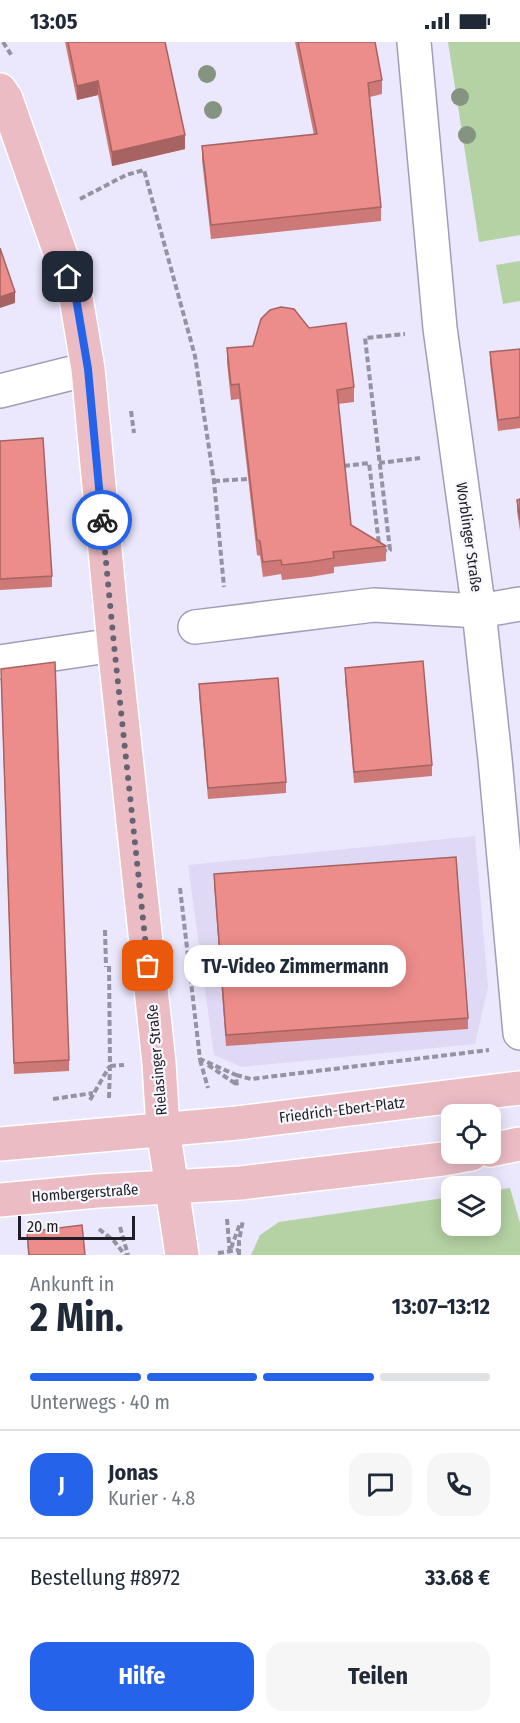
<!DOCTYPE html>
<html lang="de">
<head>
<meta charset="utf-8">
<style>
  :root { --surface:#fff; --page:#f6f6f7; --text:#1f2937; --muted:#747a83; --line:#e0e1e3; --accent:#2563eb }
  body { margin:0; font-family:"Fira Sans Condensed",sans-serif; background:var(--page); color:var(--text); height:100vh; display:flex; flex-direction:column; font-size:22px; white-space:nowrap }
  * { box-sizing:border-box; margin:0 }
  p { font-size:20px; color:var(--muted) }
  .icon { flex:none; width:33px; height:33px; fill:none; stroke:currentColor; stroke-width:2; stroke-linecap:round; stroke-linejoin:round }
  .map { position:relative; height:1213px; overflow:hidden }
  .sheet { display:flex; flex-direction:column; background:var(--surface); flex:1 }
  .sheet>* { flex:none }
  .controls { position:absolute; left:441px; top:1062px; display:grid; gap:12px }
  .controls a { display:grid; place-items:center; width:60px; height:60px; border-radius:12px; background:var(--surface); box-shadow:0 3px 15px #0003; font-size:30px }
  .scale { position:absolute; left:18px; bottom:15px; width:117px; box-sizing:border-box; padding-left:6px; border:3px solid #1f1d27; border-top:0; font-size:16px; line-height:21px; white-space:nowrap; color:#1f1d27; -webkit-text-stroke:4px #f8f7fc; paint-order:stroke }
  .pin { position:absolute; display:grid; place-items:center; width:51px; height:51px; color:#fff; margin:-26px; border-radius:12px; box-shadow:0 3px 9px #0006 }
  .courier { position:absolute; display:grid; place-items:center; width:60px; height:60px; margin:-30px; border:4px solid #2563eb; border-radius:50%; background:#fff; color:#222; box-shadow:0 2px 8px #0007 }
  .bubble { position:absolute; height:42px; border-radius:18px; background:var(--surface); box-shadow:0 3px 15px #0003; font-size:20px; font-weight:700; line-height:42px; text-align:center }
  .summary em { font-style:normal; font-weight:700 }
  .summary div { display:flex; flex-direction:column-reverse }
  .summary { display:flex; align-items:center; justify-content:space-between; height:102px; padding:0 30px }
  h1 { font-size:39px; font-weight:700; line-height:45px }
  .bar { display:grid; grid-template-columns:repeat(4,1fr); gap:9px 6px; align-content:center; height:72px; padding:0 30px }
  .bar i { height:8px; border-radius:4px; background:var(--line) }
  .bar .active { background:var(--accent) }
  .bar p { grid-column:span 4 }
  .line { display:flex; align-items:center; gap:15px; padding:0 30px; border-top:2px solid var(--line) }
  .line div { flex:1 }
  .round { display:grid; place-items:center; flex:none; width:63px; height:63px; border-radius:18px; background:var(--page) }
  .cta { display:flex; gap:12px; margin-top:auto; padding:12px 30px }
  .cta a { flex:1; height:69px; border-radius:18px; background:var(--accent); color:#fff; font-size:24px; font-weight:700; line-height:69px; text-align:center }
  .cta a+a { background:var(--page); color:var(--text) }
  .status { display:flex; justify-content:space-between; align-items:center; height:42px; padding:0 30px; background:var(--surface); direction:ltr }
  .status svg { height:16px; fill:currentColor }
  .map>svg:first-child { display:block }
</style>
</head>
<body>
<div class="status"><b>13:05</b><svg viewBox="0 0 49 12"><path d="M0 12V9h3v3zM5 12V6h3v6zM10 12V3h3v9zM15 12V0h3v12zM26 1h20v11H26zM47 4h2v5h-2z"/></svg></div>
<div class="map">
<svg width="520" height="1213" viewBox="0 0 520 1213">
  <rect width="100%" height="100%" fill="#ebe7fd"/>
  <path fill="#dfd9f6" d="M475 794 488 945 475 1002 242 1025 214 1013 188 823Z"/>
  <path fill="#b4d2a3" d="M448 0H520V193L479 200Z
    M520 219V259L503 262 496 223Z
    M510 1146 520 1181V1213H251L260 1193 279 1180 451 1155 452 1184H490L491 1149Z"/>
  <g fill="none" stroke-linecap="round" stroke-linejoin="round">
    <g stroke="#a29db7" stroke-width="36">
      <path id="minor" d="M414 0 440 286 479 569 495 717 520 991
        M0 349 88 327
        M195 585 374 563 479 569 520 562
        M0 620 114 603"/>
    </g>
    <g stroke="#fff" stroke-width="36">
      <path id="major" d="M0 48 6 57 76 256 88 327 114 603 159 1021 163 1087 182 1213
        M0 1102 237 1081 520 1046
        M490 1108 520 1102
        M0 1158 97 1149 241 1141 443 1117 471 1112"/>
    </g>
    <path stroke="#9692a3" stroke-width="4" stroke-dasharray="6 3" stroke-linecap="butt" d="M3 0 12 14
      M80 157 126 133 144 128 195 314 214 439 224 545
      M131 369 134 391
      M379 421 420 416
      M344 424 369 421 379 502
      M214 439 248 437
      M381 509 390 508 365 296 405 292
      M180 846 200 1017 236 1033 237 1045
      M105 888 106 925
      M200 1018 208 1046
      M208 1023 236 1042
      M110 1024 124 1023
      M236 1033 251 1037 489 1008
      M109 1056 110 1024 109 922
      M53 1057 93 1051
      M90 1058 109 1025
      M227 1177 230 1213
      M120 1185 128 1213
      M99 1187 114 1199 125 1213
      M231 1206 240 1182
      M218 1211 239 1208
      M239 1213V1199L243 1178"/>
    <use href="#minor" stroke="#fff" stroke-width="33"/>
    <use href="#major" stroke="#ecbcc5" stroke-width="33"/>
  </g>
  <g fill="#849480">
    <circle cx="207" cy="32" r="9"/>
    <circle cx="460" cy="55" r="9"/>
    <circle cx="213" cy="68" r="9"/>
    <circle cx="467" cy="93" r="9"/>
  </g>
  <path fill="#cc7978" d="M65 0H165L185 107 112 124 98 53 77 58Z
    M295 0H375L382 38V52L370 55 381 165V179L211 197 202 118V104L314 93Z
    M227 306 354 345V360L338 362 351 483 386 504V519L334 525V531L310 535 282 538 281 532 263 535 260 514 257 513 239 357 231 358 227 321Z
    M520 307V386L498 389 490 321V310Z
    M0 399 52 534V545L0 548Z
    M520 457V489L517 469V458Z
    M345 626 432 723V734L354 741 345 637Z
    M1 638 69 1018V1029L14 1032Z
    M199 642 286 740V751L208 757 199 653Z
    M214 832 468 976V987L226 1004 214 843Z
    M27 1190 85 1213H28Z"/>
  <path fill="#a66361" d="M98 39V53L77 58V44Z
    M185 93V107L112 124V110Z
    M15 250V261L0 266V255Z"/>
  <path fill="#ed8d8b" stroke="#a66361" stroke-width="1.5" d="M68 0H165L185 93 112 110 98 39 77 44Z
    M298 0H375L382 38 368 41 381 165 211 183 202 104 317 92Z
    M0 206 15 250 0 255Z
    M281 265 294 267 309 286 346 281 354 345 337 348 351 483 386 504 333 510 334 516 310 520 282 523 281 518 263 520 260 499 257 498 239 342 231 343 227 306 253 304 261 277 270 268Z
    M520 307V375L498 378 490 310Z
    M43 396 52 534 0 537V399Z
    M520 457V478L517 458Z
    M423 619 432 723 354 730 345 626Z
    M55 620 69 1018 14 1021 1 627Z
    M278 636 286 740 208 746 199 642Z
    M456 815 468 976 226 993 214 832Z
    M82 1183 85 1213H29L27 1190Z"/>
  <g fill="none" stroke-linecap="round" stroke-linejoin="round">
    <path stroke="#666472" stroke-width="6" stroke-dasharray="0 10.8" d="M102 478 114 603 148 924"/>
    <path stroke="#2563eb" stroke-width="8" d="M68 235 76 256 88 327 102 478"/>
  </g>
  <g text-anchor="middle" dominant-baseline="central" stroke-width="4.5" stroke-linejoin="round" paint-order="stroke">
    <g font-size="15" fill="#1f1d27" stroke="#f8f7fc">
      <text transform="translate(469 495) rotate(82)">Worblinger Straße</text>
      <text transform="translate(157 1018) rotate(-95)">Rielasinger Straße</text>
      <text transform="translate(342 1068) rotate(-7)">Friedrich-Ebert-Platz</text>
      <text transform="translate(85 1151) rotate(-4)">Hombergerstraße</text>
    </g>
  </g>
</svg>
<div class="controls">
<a><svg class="icon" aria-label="locate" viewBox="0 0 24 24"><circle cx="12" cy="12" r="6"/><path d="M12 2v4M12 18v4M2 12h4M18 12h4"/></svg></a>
<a><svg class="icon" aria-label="layers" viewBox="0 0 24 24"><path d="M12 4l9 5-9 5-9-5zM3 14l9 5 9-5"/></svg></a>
</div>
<div class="scale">20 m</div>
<div class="pin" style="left:148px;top:924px;background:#ea580c"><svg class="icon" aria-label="bag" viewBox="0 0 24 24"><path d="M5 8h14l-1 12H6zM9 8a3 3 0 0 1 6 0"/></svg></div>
<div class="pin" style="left:68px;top:235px;background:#1f2937"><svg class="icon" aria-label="home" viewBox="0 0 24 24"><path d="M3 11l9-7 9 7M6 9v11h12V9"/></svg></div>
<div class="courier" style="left:102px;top:478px"><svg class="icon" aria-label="bike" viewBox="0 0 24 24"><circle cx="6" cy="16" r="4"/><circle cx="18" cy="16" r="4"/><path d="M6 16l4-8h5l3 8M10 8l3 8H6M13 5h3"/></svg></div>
<div class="bubble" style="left:184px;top:903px;width:222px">TV-Video Zimmermann</div>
</div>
<section class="sheet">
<div class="summary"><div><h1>2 Min.</h1><p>Ankunft in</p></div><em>13:07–13:12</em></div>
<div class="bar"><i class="active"></i><i class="active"></i><i class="active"></i><i></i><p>Unterwegs · 40 m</p></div>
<div class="line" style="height:108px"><b class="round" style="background:var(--accent);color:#fff">J</b><div><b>Jonas</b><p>Kurier · 4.8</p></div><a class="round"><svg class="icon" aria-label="chat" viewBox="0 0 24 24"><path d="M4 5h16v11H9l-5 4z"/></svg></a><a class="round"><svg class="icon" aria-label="phone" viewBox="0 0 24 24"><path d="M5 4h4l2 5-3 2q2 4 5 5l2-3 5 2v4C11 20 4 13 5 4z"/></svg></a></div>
<div class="line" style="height:78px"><div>Bestellung #8972</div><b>33.68 €</b></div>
<div class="cta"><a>Hilfe</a><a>Teilen</a></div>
</section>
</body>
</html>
